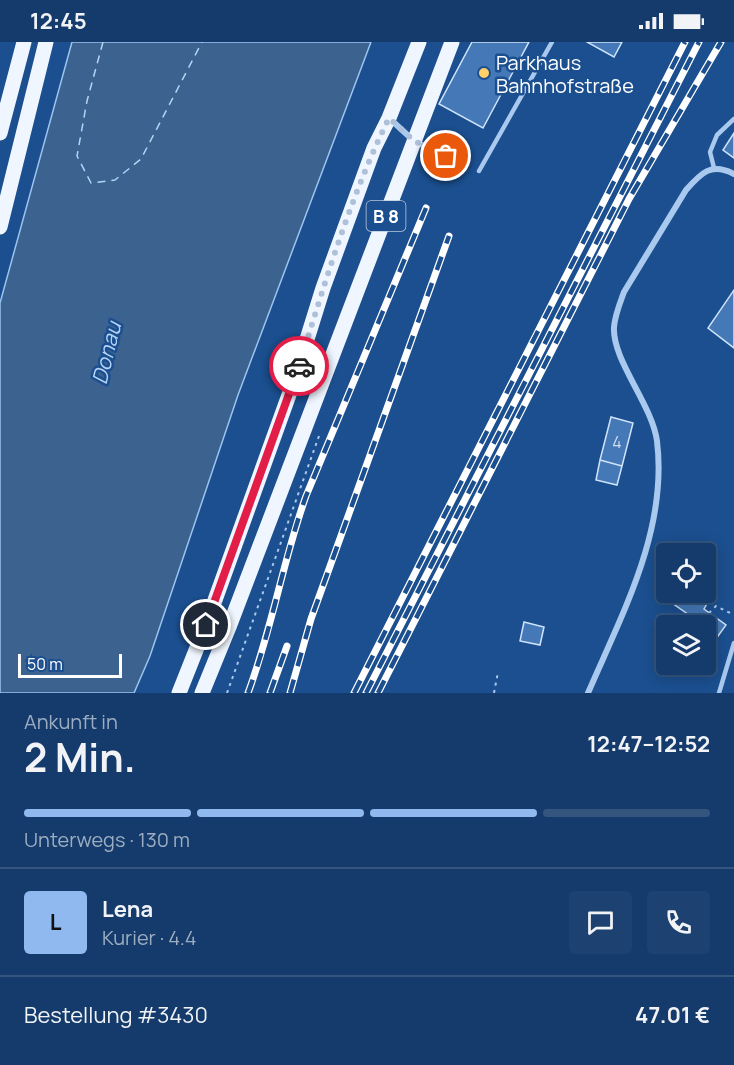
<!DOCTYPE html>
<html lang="de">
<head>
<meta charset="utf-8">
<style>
  :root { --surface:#143b6b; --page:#1d4271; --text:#f1f3f6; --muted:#9dadc1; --line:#33557e; --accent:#90b9f0 }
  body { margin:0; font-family:Manrope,sans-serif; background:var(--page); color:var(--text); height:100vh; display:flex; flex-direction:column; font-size:22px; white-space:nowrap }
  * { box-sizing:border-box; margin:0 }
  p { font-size:20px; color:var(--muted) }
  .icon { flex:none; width:33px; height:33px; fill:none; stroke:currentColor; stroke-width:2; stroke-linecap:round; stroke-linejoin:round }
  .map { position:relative; height:651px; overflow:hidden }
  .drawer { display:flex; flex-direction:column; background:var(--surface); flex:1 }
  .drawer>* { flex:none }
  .controls { position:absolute; left:656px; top:501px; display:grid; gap:12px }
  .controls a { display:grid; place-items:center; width:60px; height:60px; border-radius:6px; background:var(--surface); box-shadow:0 3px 15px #0003,0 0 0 2px var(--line); font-size:30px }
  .scale { position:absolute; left:18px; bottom:15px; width:104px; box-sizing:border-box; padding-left:6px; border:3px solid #fff; border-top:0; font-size:16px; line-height:21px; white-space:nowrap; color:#fff; -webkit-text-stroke:4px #1b4f8f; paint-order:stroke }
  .pin { position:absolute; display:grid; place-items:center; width:51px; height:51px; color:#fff; margin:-26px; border:3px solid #fff; border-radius:50%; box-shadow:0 2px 6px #0007 }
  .courier { position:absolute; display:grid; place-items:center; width:60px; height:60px; margin:-30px; border:4px solid #e11d48; border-radius:50%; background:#fff; color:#222; box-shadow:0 2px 8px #0007 }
  .head em { font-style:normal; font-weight:700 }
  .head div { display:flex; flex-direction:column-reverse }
  .head { display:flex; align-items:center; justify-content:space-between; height:102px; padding:0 24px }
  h1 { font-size:39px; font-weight:700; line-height:45px }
  .bar { display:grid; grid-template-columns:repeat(4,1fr); gap:9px 6px; align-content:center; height:72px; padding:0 24px }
  .bar i { height:8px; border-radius:4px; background:var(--line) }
  .bar .active { background:var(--accent) }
  .bar p { grid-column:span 4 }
  .line { display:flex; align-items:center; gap:15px; padding:0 24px; border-top:2px solid var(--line) }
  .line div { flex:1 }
  .round { display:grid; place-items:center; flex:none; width:63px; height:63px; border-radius:6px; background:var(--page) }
  .status { display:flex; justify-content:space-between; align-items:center; height:42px; padding:0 30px; background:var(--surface); direction:ltr }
  .status svg { height:16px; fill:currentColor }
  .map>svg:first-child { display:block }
</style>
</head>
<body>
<div class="status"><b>12:45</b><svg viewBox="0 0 49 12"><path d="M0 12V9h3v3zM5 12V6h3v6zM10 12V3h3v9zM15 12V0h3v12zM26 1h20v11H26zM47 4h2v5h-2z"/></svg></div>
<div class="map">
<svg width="734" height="651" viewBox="0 0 734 651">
  <rect width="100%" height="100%" fill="#1b4f8f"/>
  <path fill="#3c6290" stroke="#9cc4f0" stroke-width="1.5" d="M72 0H371L238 353 150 614 134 651H0V261Z"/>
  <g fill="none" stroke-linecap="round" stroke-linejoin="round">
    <path stroke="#b5d3f5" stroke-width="1.5" stroke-dasharray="8 6" stroke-linecap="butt" d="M103 0 87 59 77 114 91 141 115 138 141 117 202 0"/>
  </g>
  <path fill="#4478b7" stroke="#cfe3fa" stroke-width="1.5" d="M472 0H529L483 86 439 62Z
    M587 0H622L614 15Z
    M734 91V116L723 108Z
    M734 248V306L708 286Z
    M611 375 633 381 622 424 600 418Z
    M600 418 622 424 617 443 596 438Z
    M679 550H694L708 560 704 567 726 583 713 601 705 596V584H681L689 573 672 561Z
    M524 580 544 585 540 603 520 599Z"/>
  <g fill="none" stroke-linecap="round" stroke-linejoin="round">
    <path stroke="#a9c9ee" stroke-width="2" stroke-dasharray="3 4.5" stroke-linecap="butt" d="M709 571 716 564 734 573
      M227 651 319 394
      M494 651 498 630"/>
    <path stroke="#a9c9ee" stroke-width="4.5" d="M714 126 710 110 717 93 734 77
      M479 129 552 0
      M719 651 734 601"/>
    <path stroke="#a9c9ee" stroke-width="6" d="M389 76 414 99 446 114
      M588 651C622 572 668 488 657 399 652 362 612 318 614 285 615 273 620 261 624 250L686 148C701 131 711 120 734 132"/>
    <path stroke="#f0f6ff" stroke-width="15" d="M0 91 24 0
      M0 185 46 0
      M179 651 206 583 294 339 323 246 374 106 389 76 419 0
      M202 651 229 585 452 0"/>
    <g stroke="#fff" stroke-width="7">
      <path id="rail" d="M248 651C272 587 283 518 306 454L426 166
        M270 651 287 604
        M290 651 311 577 449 194
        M354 651 685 0
        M366 651 699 0
        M378 651 629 157 721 0"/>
    </g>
    <use href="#rail" stroke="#1b4f8f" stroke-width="4.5" stroke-dasharray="14" stroke-linecap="butt"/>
  </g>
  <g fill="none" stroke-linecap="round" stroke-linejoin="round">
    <path stroke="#afc1d8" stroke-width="6" stroke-dasharray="0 10.8" d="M299 324C325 241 350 155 389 76L414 99 446 114"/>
    <path stroke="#e11d48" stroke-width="8" d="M206 583 299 324"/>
  </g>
  <circle fill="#ffd166" stroke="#1b4f8f" stroke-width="2" cx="484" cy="31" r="6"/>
  <g text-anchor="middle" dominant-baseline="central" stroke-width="5" stroke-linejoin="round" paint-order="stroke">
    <g font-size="16" fill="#d0dded">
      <text x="617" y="400">4</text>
    </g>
    <rect fill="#1b4f8f" stroke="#bbcadd" stroke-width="1.5" x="366.5" y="159" width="39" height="30" rx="4.5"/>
    <g font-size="18" font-weight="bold" fill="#fff">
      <text x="386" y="174">B 8</text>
    </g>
    <g font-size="20" fill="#fff" stroke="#1b4f8f" text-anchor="start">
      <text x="496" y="20">Parkhaus<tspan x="496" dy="23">Bahnhofstraße</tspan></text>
    </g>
    <g font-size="21" font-style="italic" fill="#b5d3f5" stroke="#1b4f8f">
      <text transform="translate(106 311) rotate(-76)">Donau</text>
    </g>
  </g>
</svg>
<div class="controls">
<a><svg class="icon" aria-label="locate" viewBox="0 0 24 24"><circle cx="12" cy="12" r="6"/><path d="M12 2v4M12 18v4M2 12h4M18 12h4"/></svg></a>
<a><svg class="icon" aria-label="layers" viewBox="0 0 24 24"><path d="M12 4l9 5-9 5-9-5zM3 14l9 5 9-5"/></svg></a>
</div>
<div class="scale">50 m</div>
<div class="pin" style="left:446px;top:114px;background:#ea580c"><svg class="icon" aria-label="bag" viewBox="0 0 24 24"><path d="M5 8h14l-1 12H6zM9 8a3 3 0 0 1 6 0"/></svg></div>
<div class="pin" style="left:206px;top:583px;background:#1f2937"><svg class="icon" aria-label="home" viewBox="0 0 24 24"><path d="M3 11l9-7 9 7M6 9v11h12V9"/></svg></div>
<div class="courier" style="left:299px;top:324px"><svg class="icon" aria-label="car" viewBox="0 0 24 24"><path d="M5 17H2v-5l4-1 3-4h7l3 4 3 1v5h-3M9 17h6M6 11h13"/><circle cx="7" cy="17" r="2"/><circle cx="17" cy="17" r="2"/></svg></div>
</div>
<section class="drawer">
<div class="head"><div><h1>2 Min.</h1><p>Ankunft in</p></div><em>12:47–12:52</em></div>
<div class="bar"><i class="active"></i><i class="active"></i><i class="active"></i><i></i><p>Unterwegs · 130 m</p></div>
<div class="line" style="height:108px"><b class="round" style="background:var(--accent);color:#111">L</b><div><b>Lena</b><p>Kurier · 4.4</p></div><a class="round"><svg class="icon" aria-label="chat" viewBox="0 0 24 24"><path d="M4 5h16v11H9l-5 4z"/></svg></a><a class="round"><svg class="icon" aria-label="phone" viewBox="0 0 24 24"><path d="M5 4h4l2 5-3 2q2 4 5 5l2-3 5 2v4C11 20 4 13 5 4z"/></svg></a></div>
<div class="line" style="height:78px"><div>Bestellung #3430</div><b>47.01 €</b></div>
</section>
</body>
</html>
